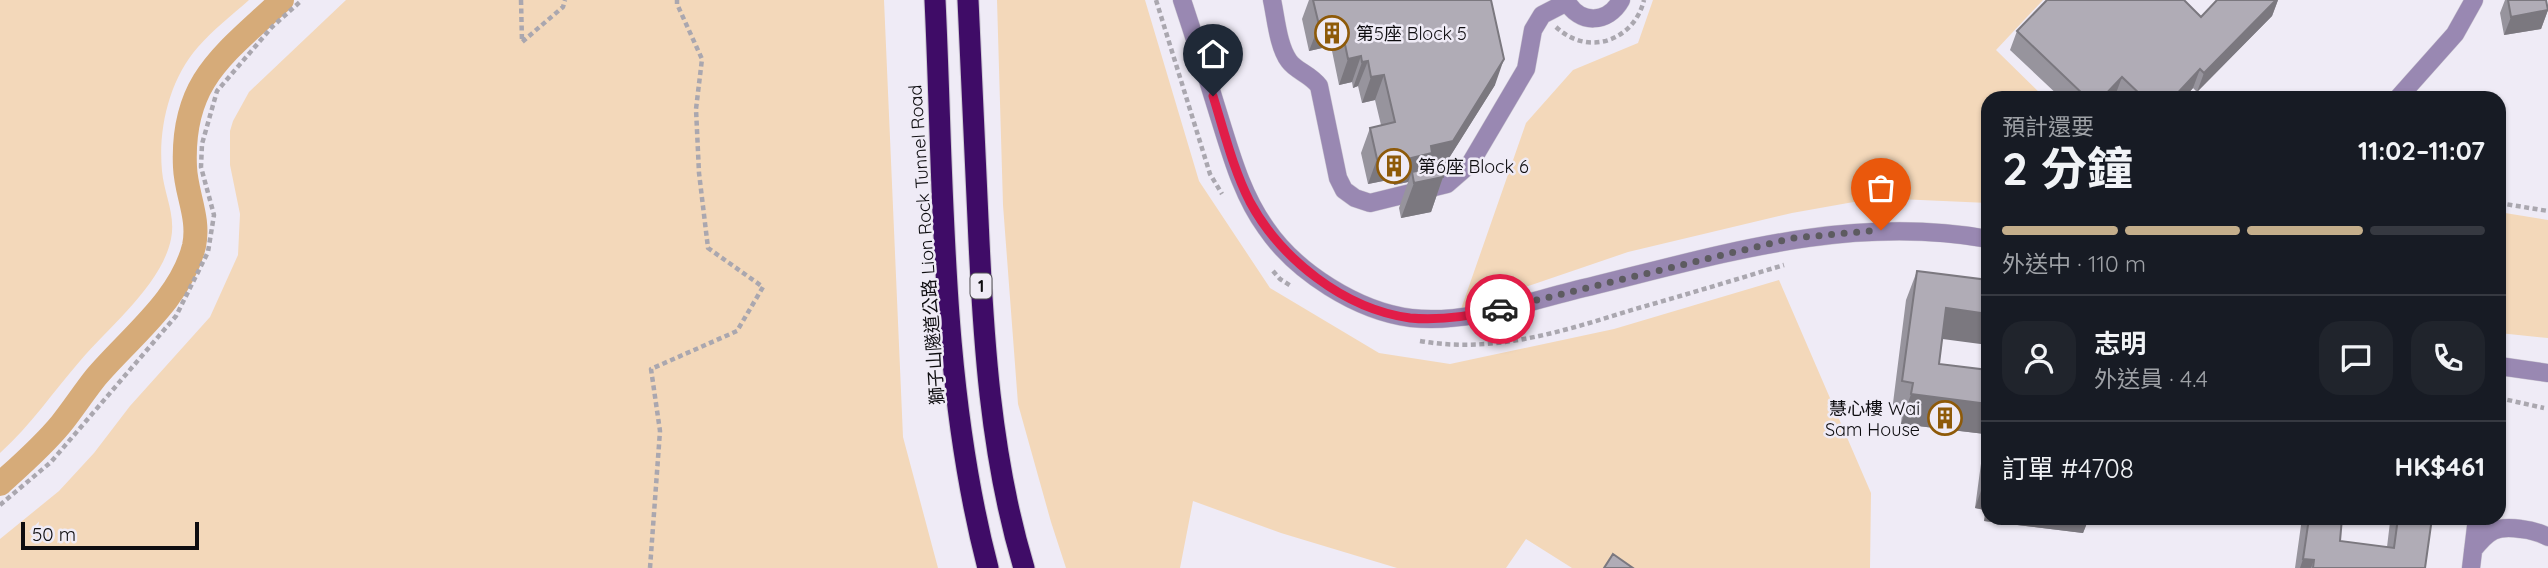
<!DOCTYPE html>
<html lang="zh-TW">
<head>
<meta charset="utf-8">
<style>
  :root { --surface:#171b24; --page:#20242c; --text:#f1f3f6; --muted:#9ea1a6; --line:#363941; --accent:#c4ae8b }
  body { margin:0; font-family:Quicksand,"Noto Sans TC",sans-serif; background:var(--page); color:var(--text); height:100vh; display:flex; flex-direction:column; font-size:26px; white-space:nowrap }
  * { box-sizing:border-box; margin:0 }
  p { font-size:23px; color:var(--muted) }
  .icon { flex:none; width:38px; height:38px; fill:none; stroke:currentColor; stroke-width:2; stroke-linecap:round; stroke-linejoin:round }
  .map { position:relative; flex:1; overflow:hidden }
  .panel { position:absolute; left:1981px; top:91px; width:525px; height:434px; display:flex; flex-direction:column; background:var(--surface); border-radius:21px; box-shadow:0 2px 5px #0004 }
  .panel>* { flex:none }
  .scale { position:absolute; left:21px; bottom:18px; width:178px; box-sizing:border-box; padding-left:7px; border:4px solid #0e0d10; border-top:0; font-size:19px; line-height:24px; white-space:nowrap; color:#0e0d10; -webkit-text-stroke:5px #efebf6; paint-order:stroke }
  .pin { position:absolute; display:grid; place-items:center; width:60px; height:60px; color:#fff; margin:-72px -30px; border-radius:50% 50% 50% 0; rotate:-45deg; box-shadow:0 0 7px #0007 }
  .pin .icon { rotate:45deg }
  .courier { position:absolute; display:grid; place-items:center; width:70px; height:70px; margin:-35px; border:5px solid #e11d48; border-radius:50%; background:#fff; color:#222; box-shadow:0 2px 9px #0007 }
  .overview em { font-style:normal; font-weight:700 }
  .overview div { display:flex; flex-direction:column-reverse }
  .overview { display:flex; align-items:center; justify-content:space-between; height:119px; padding:0 21px }
  h1 { font-size:46px; font-weight:700; line-height:52px }
  .bar { display:grid; grid-template-columns:repeat(4,1fr); gap:10px 7px; align-content:center; height:84px; padding:0 21px }
  .bar i { height:9px; border-radius:5px; background:var(--line) }
  .bar .on { background:var(--accent) }
  .bar p { grid-column:span 4 }
  .line { display:flex; align-items:center; gap:18px; padding:0 21px; border-top:2px solid var(--line) }
  .line div { flex:1 }
  .round { display:grid; place-items:center; flex:none; width:74px; height:74px; border-radius:21px; background:var(--page) }
  .map>svg:first-child { display:block }
</style>
</head>
<body>
<div class="map">
<svg width="2548" height="568" viewBox="0 0 2548 568">
  <rect width="100%" height="100%" fill="#efebf6"/>
  <path fill="#f3d8ba" d="M0 0H249C232 15 213 30 198 47 169 80 158 129 162 171 164 194 176 215 171 239 162 284 109 327 80 361 53 392 31 425 0 453Z
    M346 0H884L903 437 938 568H0V539L59 491 94 453 130 406 210 317 238 255 240 214 230 165V131L233 121 249 92Z
    M997 0H1145L1199 181 1270 288 1379 353 1450 364 1614 329 1779 280 1871 493 1870 568H1572L1526 539 1506 568H1397L1281 533 1193 501 1180 568H1066L1051 522 1018 404 1003 205Z
    M1653 0H2043L1996 50 2045 98H1988V203L1876 198 1792 213 1628 252 1461 309 1526 123 1573 70 1638 43Z
    M2499 212 2548 220V338L2499 333Z"/>
  <g fill="none" stroke-linecap="round" stroke-linejoin="round">
    <path stroke="#d6ab79" stroke-width="24" d="M0 484C21 465 43 446 61 424 73 409 84 392 96 377 130 337 181 299 194 246 200 218 186 194 185 167 181 80 225 54 282 0"/>
    <g stroke="#cbc7d1" stroke-width="19">
      <path id="minor" d="M1182 0C1195 39 1207 77 1219 116 1231 154 1242 195 1266 228 1296 272 1357 311 1411 318 1465 324 1520 304 1572 291 1710 258 1844 213 1988 239
        M1272 0C1276 18 1278 46 1289 61 1296 71 1310 74 1319 86L1338 178 1344 190 1355 198 1370 203 1447 184 1470 164 1526 69 1533 30 1542 15 1567 2
        M1566 0C1579 25 1608 24 1621 0
        M2398 98 2455 34 2474 0
        M2499 366 2548 373
        M2473 550C2488 531 2496 525 2521 529 2531 530 2539 532 2548 537
        M2471 568 2477 518"/>
    </g>
    <g stroke="#cbc7d1" stroke-width="23">
      <path id="highway" d="M935 0C944 189 940 384 988 568
        M968 0C971 73 974 146 978 219 983 336 990 455 1024 568"/>
    </g>
    <path stroke="#aaa7af" stroke-width="4.5" stroke-dasharray="5 3.5" stroke-linecap="butt" d="M521 0 522 42 563 7 565 0
      M1156 0 1210 174 1222 194
      M1556 27C1588 57 1634 41 1644 0
      M2499 203 2548 211
      M1273 271 1280 279 1291 286
      M1420 341C1494 354 1564 331 1635 309 1685 295 1734 280 1784 265
      M2499 398 2544 408
      M0 505 51 462 176 316 208 252 214 215 201 167 202 144 217 91 272 27 302 0
      M650 568 660 431 651 369 737 331 763 287 708 248 699 173 696 109 702 59 677 4V0"/>
    <use href="#minor" stroke="#9988b2" stroke-width="18"/>
    <use href="#highway" stroke="#3f0c67" stroke-width="21"/>
  </g>
  <path fill="#97949d" d="M1309 0H1491L1495 85 1444 166 1441 167 1443 177 1431 212 1401 218 1399 208 1408 182 1394 185 1393 179 1368 184 1361 153 1370 128 1381 125 1375 100 1362 103 1358 86 1353 88 1352 82 1339 85 1331 46 1309 51 1302 19Z
    M2278 0 2272 16 2197 92 2193 88 2184 98H2117L2115 96 2113 98H2061L2010 50 2017 31 2201 17Z
    M2505 0H2546L2548 10 2541 29 2504 35 2500 13Z
    M1917 271 1942 339 1939 364 1987 370 1988 360V518H2098L2096 524 2087 523 2083 533 1984 521 1985 510 1975 508 1985 434 1901 424 1902 413 1892 411 1906 300Z
    M2302 518H2342L2340 541 2387 547 2390 522 2359 518H2432L2425 568H2295Z"/>
  <path fill="#7b787f" d="M2276 0H2278L2272 16 2197 92 2204 73Z
    M2548 10 2541 29 2504 35 2511 17Z
    M1340 20 1331 46 1309 51 1319 25Z
    M1361 56 1352 82 1339 85 1348 59Z
    M1504 59 1495 85 1444 166 1426 171 1412 172 1408 182 1394 185 1403 160Z
    M1368 61 1358 86 1353 88 1362 62Z
    M2200 69 2193 88 2184 98H2173Z
    M1384 75 1375 100 1362 103 1371 77Z
    M2122 77 2115 96 2113 98H2102Z
    M1402 154 1393 179 1368 184 1377 159Z
    M1443 177 1431 212 1401 218 1414 183Z
    M1946 308 1988 314V345L1935 338Z
    M1911 394 1988 404V425L1985 434 1901 424Z
    M1985 479H1988V501L1985 510 1975 508Z
    M1988 509V518H2089L2083 533 1984 521Z
    M2359 518H2392L2390 522Z
    M2303 559 2314 560 2311 568H2300Z"/>
  <path fill="#b0acb6" stroke="#7b787f" stroke-width="2" d="M1313 0H1491L1504 59 1453 141 1431 146 1432 153 1403 160 1402 154 1377 159 1370 128 1395 122 1384 75 1371 77 1368 61 1362 62 1361 56 1348 59 1340 20 1319 25Z
    M2047 0H2184L2201 17 2217 0H2276L2204 73 2200 69 2173 98H2144L2122 77 2102 98H2087L2017 31Z
    M2508 0H2546L2548 10 2511 17Z
    M1441 165 1443 177 1414 183 1412 172Z
    M1917 271 1988 280V314L1946 308 1939 364 1988 370V404L1911 394 1913 383 1902 381Z
    M1988 459V479H1985Z
    M2309 518H2342L2340 541 2394 548 2398 518H2432L2425 568H2313L2314 560 2303 559Z
    M1613 554 1633 568H1604Z"/>
  <g fill="none" stroke-linecap="round" stroke-linejoin="round">
    <path stroke="#5d5b60" stroke-width="7" stroke-dasharray="0 12.6" d="M1500 309 1793 238 1881 230"/>
    <path stroke="#e11d48" stroke-width="9" d="M1213 96C1224 131 1233 169 1250 202 1281 259 1344 309 1410 318 1440 321 1471 316 1500 309"/>
  </g>
  <defs>
    <g id="building-ring" transform="scale(1.75)"><circle r="9.5" fill="#efebf6" stroke="#8e5a09" stroke-width="1.5"/><path d="M-4-6H4V6H1V3H-1V6H-4ZM-2.5-4.3h1.7v1.8h-1.7ZM.8-4.3h1.7v1.8H.8ZM-2.5-1h1.7V.8h-1.7ZM.8-1h1.7V.8H.8Z" fill="#8e5a09"/></g>
  </defs>
  <g fill-rule="evenodd">
    <use href="#building-ring" x="1332" y="33"/>
    <use href="#building-ring" x="1394" y="166"/>
    <use href="#building-ring" x="1945" y="418"/>
  </g>
  <g text-anchor="middle" dominant-baseline="central" stroke-width="5" stroke-linejoin="round" paint-order="stroke">
    <rect fill="#efebf6" stroke="#525055" stroke-width="2" x="970.5" y="273.5" width="21" height="25" rx="5"/>
    <g font-size="16" font-weight="bold" fill="#0e0d10">
      <text x="981" y="286">1</text>
    </g>
    <g font-size="18" fill="#0e0d10" stroke="#efebf6" text-anchor="start">
      <text x="1356" y="33">第5座 Block 5</text>
      <text x="1418" y="166">第6座 Block 6</text>
      <text x="1920" y="408" text-anchor="end">慧心樓 Wai<tspan x="1920" dy="21">Sam House</tspan></text>
    </g>
    <g font-size="18" fill="#0e0d10" stroke="#efebf6">
      <text transform="translate(926 245) rotate(-94)">獅子山隧道公路 Lion Rock Tunnel Road</text>
    </g>
  </g>
</svg>
<div class="scale">50 m</div>
<div class="pin" style="left:1881px;top:230px;background:#ea580c"><svg class="icon" aria-label="bag" viewBox="0 0 24 24"><path d="M5 8h14l-1 12H6zM9 8a3 3 0 0 1 6 0"/></svg></div>
<div class="pin" style="left:1213px;top:96px;background:#1f2937"><svg class="icon" aria-label="home" viewBox="0 0 24 24"><path d="M3 11l9-7 9 7M6 9v11h12V9"/></svg></div>
<div class="courier" style="left:1500px;top:309px"><svg class="icon" aria-label="car" viewBox="0 0 24 24"><path d="M5 17H2v-5l4-1 3-4h7l3 4 3 1v5h-3M9 17h6M6 11h13"/><circle cx="7" cy="17" r="2"/><circle cx="17" cy="17" r="2"/></svg></div>
<section class="panel">
<div class="overview"><div><h1>2 分鐘</h1><p>預計還要</p></div><em>11:02–11:07</em></div>
<div class="bar"><i class="on"></i><i class="on"></i><i class="on"></i><i></i><p>外送中 · 110 m</p></div>
<div class="line" style="height:126px"><a class="round"><svg class="icon" aria-label="person" viewBox="0 0 24 24"><circle cx="12" cy="8" r="4"/><path d="M4 21q1-7 8-7t8 7"/></svg></a><div><b>志明</b><p>外送員 · 4.4</p></div><a class="round"><svg class="icon" aria-label="chat" viewBox="0 0 24 24"><path d="M4 5h16v11H9l-5 4z"/></svg></a><a class="round"><svg class="icon" aria-label="phone" viewBox="0 0 24 24"><path d="M5 4h4l2 5-3 2q2 4 5 5l2-3 5 2v4C11 20 4 13 5 4z"/></svg></a></div>
<div class="line" style="height:91px"><div>訂單 #4708</div><b>HK$461</b></div>
</section>
</div>
</body>
</html>
